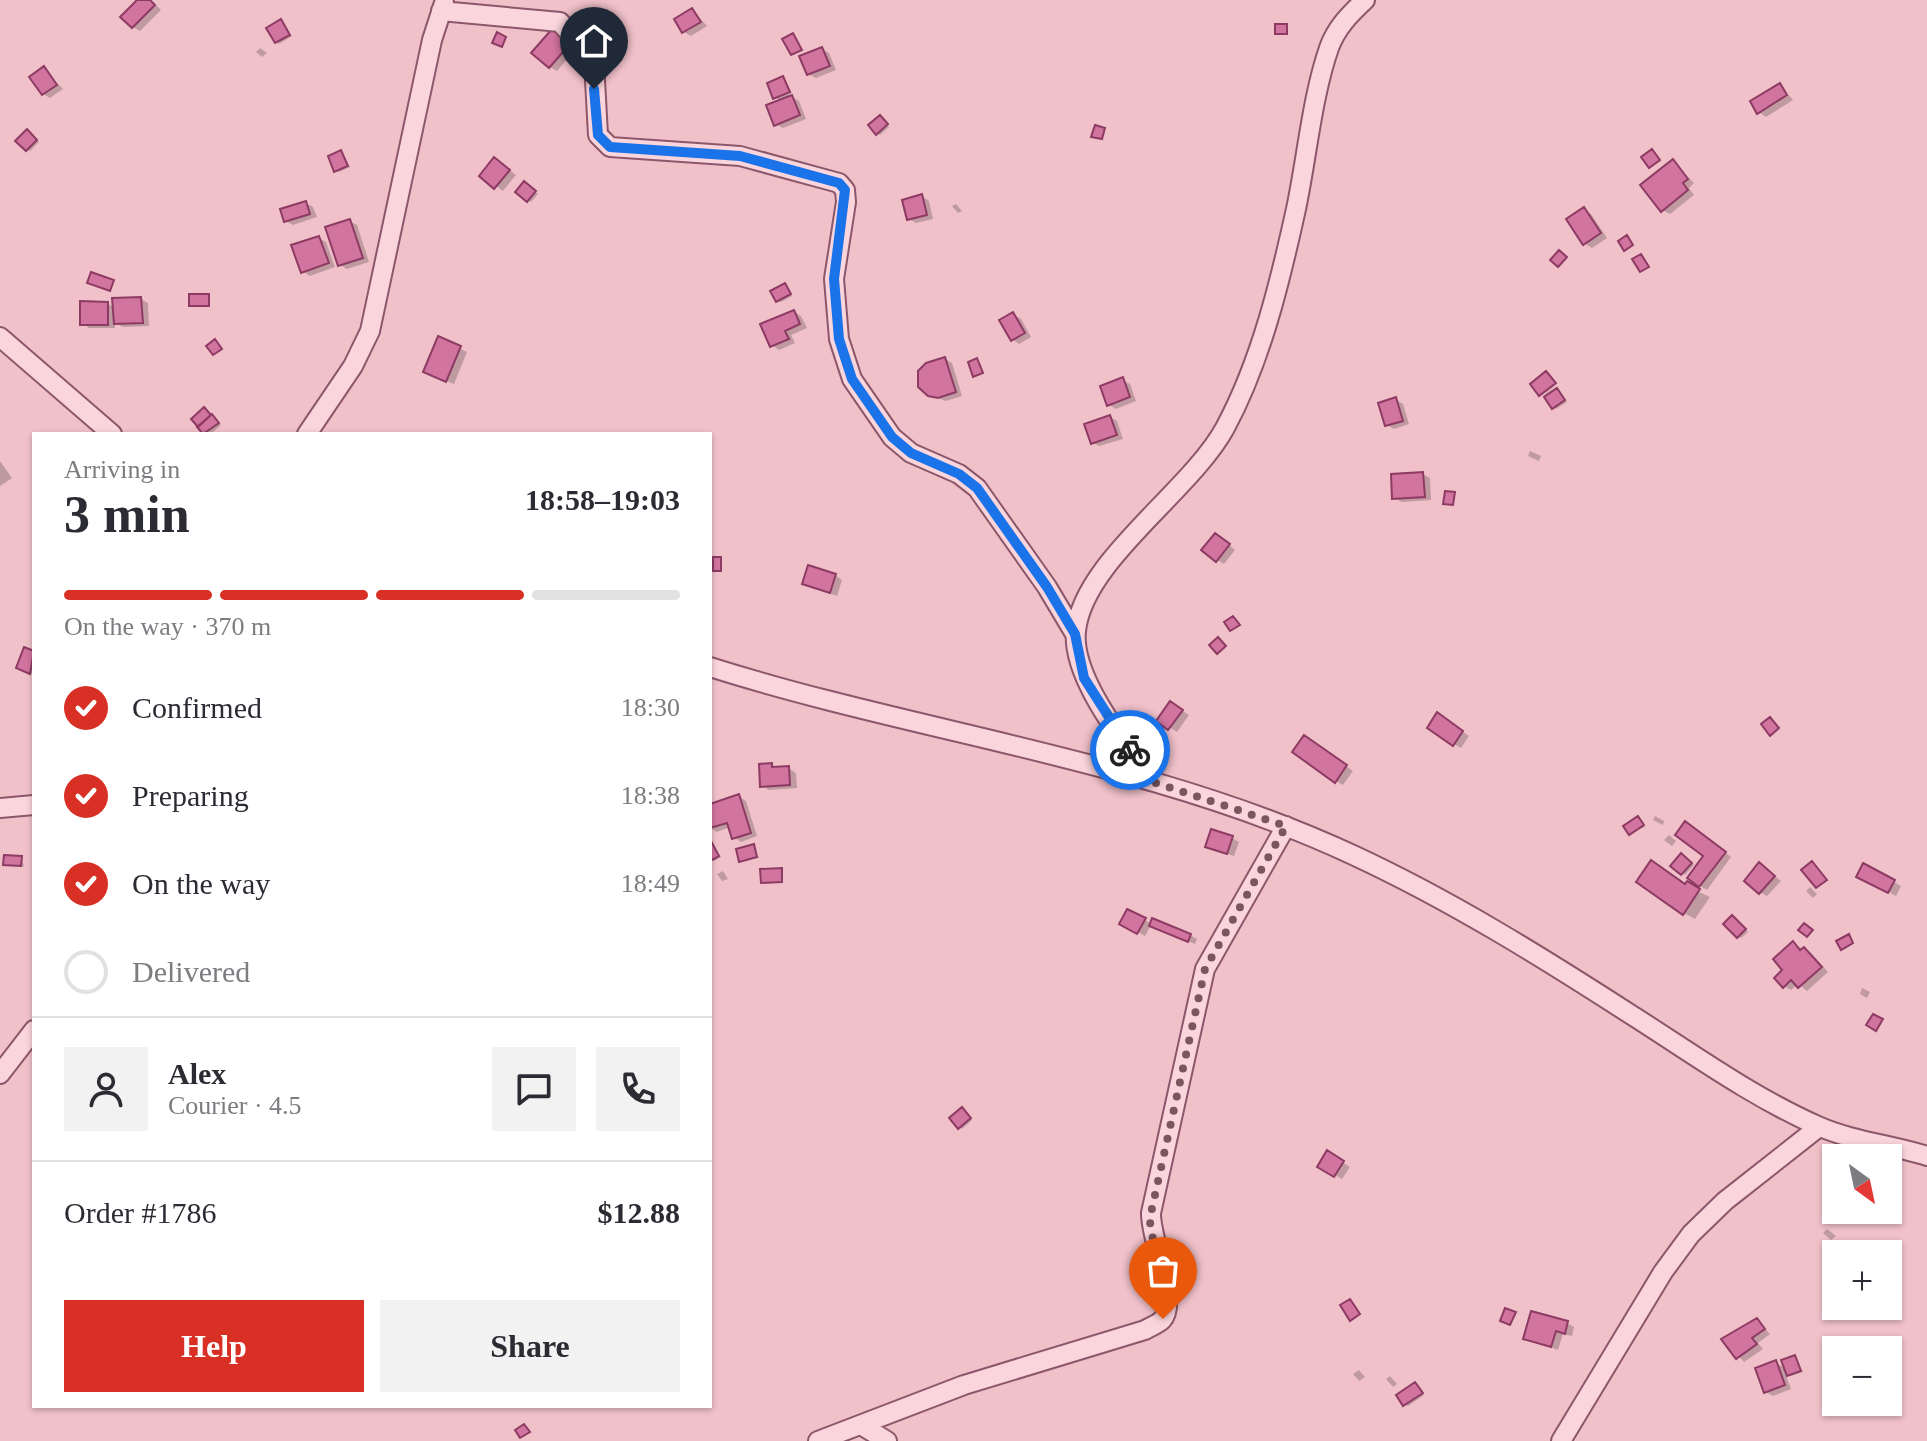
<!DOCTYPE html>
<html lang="en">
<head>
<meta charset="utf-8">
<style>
  :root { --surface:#fff; --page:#f2f2f3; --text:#2b2b33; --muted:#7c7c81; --line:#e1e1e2; --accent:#d93025 }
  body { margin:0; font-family:Georgia,serif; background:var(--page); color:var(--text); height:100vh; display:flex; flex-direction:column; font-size:30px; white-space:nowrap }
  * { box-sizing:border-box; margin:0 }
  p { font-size:26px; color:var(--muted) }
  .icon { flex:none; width:44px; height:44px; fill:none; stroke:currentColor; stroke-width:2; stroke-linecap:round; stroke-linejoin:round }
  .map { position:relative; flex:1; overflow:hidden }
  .sheet { position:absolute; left:32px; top:432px; width:680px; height:976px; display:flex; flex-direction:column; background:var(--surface); border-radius:0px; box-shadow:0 2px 6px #0004 }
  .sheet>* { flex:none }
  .needle { width:52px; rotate:147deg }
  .controls { position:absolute; left:1822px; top:1144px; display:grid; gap:16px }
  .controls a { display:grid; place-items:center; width:80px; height:80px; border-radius:0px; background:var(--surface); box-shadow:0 2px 6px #0004; font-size:40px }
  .pin { position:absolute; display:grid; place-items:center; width:68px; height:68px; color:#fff; margin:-82px -34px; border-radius:50% 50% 50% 0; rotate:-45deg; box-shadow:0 0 8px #0007 }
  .pin .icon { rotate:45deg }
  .courier { position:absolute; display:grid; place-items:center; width:80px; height:80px; margin:-40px; border:6px solid #1a73e8; border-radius:50%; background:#fff; color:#222; box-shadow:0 2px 10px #0007 }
  .headline em { font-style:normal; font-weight:700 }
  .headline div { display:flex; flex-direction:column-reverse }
  .headline { display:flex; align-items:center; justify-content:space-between; height:136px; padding:0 32px }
  h1 { font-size:52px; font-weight:700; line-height:60px }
  .bar { display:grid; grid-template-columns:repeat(4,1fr); gap:12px 8px; align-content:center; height:96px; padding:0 32px }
  .bar i { height:10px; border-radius:6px; background:var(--line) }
  .bar .selected { background:var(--accent) }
  .bar p { grid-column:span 4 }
  .line { display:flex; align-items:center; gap:20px; padding:0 32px; border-top:2px solid var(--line) }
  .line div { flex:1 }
  .round { display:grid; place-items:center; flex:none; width:84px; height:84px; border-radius:0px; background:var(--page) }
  ol { padding:0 32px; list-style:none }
  li { display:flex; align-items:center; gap:24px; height:88px }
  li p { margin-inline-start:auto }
  li .icon { padding:8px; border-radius:50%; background:var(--accent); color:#fff; stroke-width:4 }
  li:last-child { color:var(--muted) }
  li i { width:44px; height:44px; border:4px solid var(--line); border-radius:50% }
  .button { display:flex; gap:16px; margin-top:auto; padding:16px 32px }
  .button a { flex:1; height:92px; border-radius:0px; background:var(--accent); color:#fff; font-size:32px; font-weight:700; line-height:92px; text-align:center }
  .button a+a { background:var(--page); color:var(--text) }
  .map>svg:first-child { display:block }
</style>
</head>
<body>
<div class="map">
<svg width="1927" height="1441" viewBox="0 0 1927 1441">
  <rect width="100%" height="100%" fill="#f1c1ca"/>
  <path fill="#0003" d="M140 0H151L161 10 140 31 133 27Z
    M692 10 707 26 691 36 684 32Z
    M281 22 292 36 279 44 277 42Z
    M553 32 576 49 557 71 550 67Z
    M260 48 267 53 262 57 256 52Z
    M822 49 829 53 836 70 816 78 808 74Z
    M586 66 588 82 579 74Z
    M44 69 63 89 50 98 43 94Z
    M783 78 792 93 788 95 799 101 806 119 783 128 776 124 781 101 775 97Z
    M1780 85 1793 100 1766 117 1759 112Z
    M883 119 889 127 880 135 877 133Z
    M30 133 39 142 30 151 27 150Z
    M341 152 350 167 339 172 336 171Z
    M1673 162 1694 183 1689 188 1694 195 1670 214 1662 210Z
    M502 164 516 175 503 191 482 176Z
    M527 185 538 194 531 202 528 200Z
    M922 196 929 201 933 219 916 223 909 219Z
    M306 203 313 207 317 217 293 225 286 221Z
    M956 204 962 211 958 213 952 206Z
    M1584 210 1591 214 1607 238 1592 248 1584 243Z
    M349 221 357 225 369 262 347 269 340 265Z
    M319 238 326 242 335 267 310 276 302 271Z
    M784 285 792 296 781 302 778 301Z
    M141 299 148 303 149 326 123 327 115 323V328H89L82 323 108 304 115 308Z
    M794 312 801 316 807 328 791 335 795 343 779 350 772 345Z
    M1013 314 1021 319 1031 337 1019 344 1012 339Z
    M439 339 467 352 454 384 432 375Z
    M945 359 952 363 962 396 946 401 929 395Z
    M1122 380 1130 384 1136 401 1116 409 1109 405Z
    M1557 384 1548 393 1550 395 1557 390 1567 402 1556 409 1543 396Z
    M1396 400 1403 404 1409 424 1394 429 1387 425Z
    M207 411 221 425 211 434H206L193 419Z
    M1110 417 1117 421 1123 439 1099 446 1092 442Z
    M1530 451 1541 456 1539 461 1528 456Z
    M0 461 12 478 0 486Z
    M1423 474 1430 478 1431 500 1402 502 1394 498Z
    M1222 539 1235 550 1224 564 1217 560Z
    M835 575 842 580 837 596 804 583Z
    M25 650 34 653V675L25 671Z
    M1178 708 1189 715 1177 732 1159 721Z
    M1445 719 1469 736 1461 748 1454 744Z
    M1311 742 1353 771 1343 785 1336 781Z
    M788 768 796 773 797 788 769 790 762 786Z
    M738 796 746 801 757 836 741 842 734 837 730 827 717 832 710 828V806Z
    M1655 816 1664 821 1663 825 1653 820Z
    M1640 820 1645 827 1630 833Z
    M1693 828 1731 857 1707 890 1700 886 1706 856Z
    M1669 835 1676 841 1672 846 1664 840Z
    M1232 838 1239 842 1234 856 1215 850Z
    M710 841 721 857 714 861 710 857Z
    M754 846 759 858 741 860Z
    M1684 857 1694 865 1685 875 1673 866Z
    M22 858 24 867 6 864Z
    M1864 866 1901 886 1896 896 1859 876Z
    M1767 869 1781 881 1767 896 1760 892Z
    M723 871 728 879 722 881 717 874Z
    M1686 886 1710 897 1695 919 1684 913Z
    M1810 887 1817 894 1813 898 1806 891Z
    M1128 911 1152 924 1190 935 1197 939 1195 944 1151 925 1145 936 1122 924Z
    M1736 919 1748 932 1741 938 1738 937Z
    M1793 944 1811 953 1828 972 1807 991 1798 984 1791 990 1784 986Z
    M1862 988 1870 992 1867 998 1860 994Z
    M965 1111 972 1120 962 1129 960 1127Z
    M1328 1153 1350 1167 1342 1179 1320 1166Z
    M1827 1229 1836 1236 1831 1240 1823 1233Z
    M1836 1269V1284L1830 1280Z
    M1757 1320 1770 1334 1758 1343 1763 1349 1744 1362 1724 1339Z
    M1567 1323 1574 1327 1572 1336 1563 1334 1558 1350 1525 1338Z
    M1795 1357 1803 1372 1791 1376 1785 1373 1791 1389 1773 1396 1766 1392 1775 1362 1786 1369Z
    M1359 1370 1365 1377 1359 1381 1353 1374Z
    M1390 1376 1397 1384 1393 1387 1386 1379Z
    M1415 1384 1424 1395 1408 1406 1405 1404Z"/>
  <path fill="#d274a0" stroke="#8d3b63" stroke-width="2" d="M137 0H150L155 5 132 28 120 17Z
    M692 8 701 22 682 33 674 19Z
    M281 19 290 35 275 43 266 28Z
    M1275 24H1287V34H1275Z
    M552 29 570 44 549 68 531 53Z
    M497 32 506 37 502 47 492 43Z
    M793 33 802 50 791 55 782 39Z
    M822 47 830 66 807 75 799 56Z
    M44 66 57 85 42 95 29 77Z
    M783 76 790 92 773 99 767 83Z
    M1780 83 1787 95 1757 114 1750 101Z
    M792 95 800 115 774 126 766 105Z
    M880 115 888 124 876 135 868 125Z
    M1095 125 1105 128 1102 139 1091 137Z
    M27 129 37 140 26 151 15 141Z
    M1652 149 1660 160 1649 168 1641 157Z
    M341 150 348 166 334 172 328 156Z
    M494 157 510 170 494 189 479 176Z
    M1673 159 1688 179 1683 183 1688 190 1661 212 1640 185Z
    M524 181 536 191 527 202 515 192Z
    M922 194 927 215 907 220 902 200Z
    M306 201 310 214 284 222 280 209Z
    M1584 207 1601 233 1583 245 1566 219Z
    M350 219 363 258 338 266 325 227Z
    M1627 235 1633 245 1624 251 1618 241Z
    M319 236 329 263 301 273 291 245Z
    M1559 250 1567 257 1558 267 1550 260Z
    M1641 254 1649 267 1640 272 1632 259Z
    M91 272 114 280 110 291 87 283Z
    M785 283 791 294 776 302 770 291Z
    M189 294H209V306H189Z
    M141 297 143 323 114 324 112 298Z
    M80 301 108 302V325H80Z
    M794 310 800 324 785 331 789 339 770 347 760 324Z
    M1013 312 1025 333 1011 341 999 320Z
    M438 336 461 346 446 382 423 372Z
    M215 339 222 349 213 355 206 346Z
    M945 357 956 392 938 398 928 396 918 387V371L926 363Z
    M977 358 983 373 973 377 968 362Z
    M1546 371 1556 383 1539 396 1530 384Z
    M1123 377 1130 397 1107 406 1100 386Z
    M1557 388 1565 400 1552 409 1544 397Z
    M1396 397 1403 421 1385 426 1378 403Z
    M204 407 211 415 198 427 191 419Z
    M212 414 219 423 203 434 197 427Z
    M1110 415 1117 435 1091 444 1084 424Z
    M1423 472 1425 497 1392 499 1391 474Z
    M1445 491 1455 492 1453 505 1443 504Z
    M1215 533 1230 544 1216 562 1201 550Z
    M713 557H721V571H713Z
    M808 565 836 574 830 593 802 584Z
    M1233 616 1240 625 1230 631 1224 622Z
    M1218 637 1226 646 1217 654 1209 645Z
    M24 647 34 651 30 674 16 668Z
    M1170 701 1183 710 1168 730 1156 721Z
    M1437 712 1463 731 1453 746 1427 728Z
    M1770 717 1779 728 1770 736 1761 724Z
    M1304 735 1347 765 1335 783 1292 752Z
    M772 763V767L789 766 790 785 760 787 759 764Z
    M739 794 751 833 732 839 727 823 710 828V804Z
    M1638 816 1644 825 1629 835 1623 826Z
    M1685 821 1726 852 1699 887 1687 878 1703 856 1675 835Z
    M1211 829 1233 836 1227 854 1205 847Z
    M710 839 719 856 710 861Z
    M754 844 757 857 739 862 736 849Z
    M1681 853 1692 863 1681 875 1670 866Z
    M4 855 22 856 21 866 3 865Z
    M1651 860 1685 884 1687 881 1700 889 1683 915 1636 882Z
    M1812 861 1827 880 1816 888 1801 870Z
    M1759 862 1775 876 1759 894 1744 881Z
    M1863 863 1895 880 1888 893 1856 877Z
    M782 868V882L761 883 760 869Z
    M1127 909 1146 918 1137 934 1119 924Z
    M1732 915 1746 929 1737 938 1723 924Z
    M1152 918 1191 934 1188 942 1149 926Z
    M1804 923 1813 930 1807 937 1798 930Z
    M1849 934 1853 943 1841 950 1836 941Z
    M1793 941 1800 950 1804 947 1822 967 1798 988 1791 980 1783 988 1774 978 1782 970 1773 959Z
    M1873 1014 1883 1019 1876 1031 1866 1025Z
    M962 1107 971 1118 958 1129 949 1118Z
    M1327 1150 1344 1161 1334 1177 1317 1167Z
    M1350 1299 1360 1314 1350 1321 1340 1305Z
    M1505 1308 1516 1312 1510 1325 1500 1321Z
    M1531 1311 1568 1321 1565 1334 1556 1331 1551 1347 1523 1339Z
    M1757 1318 1765 1329 1752 1338 1757 1344 1736 1359 1721 1339Z
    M1795 1355 1801 1371 1787 1376 1781 1360Z
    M1776 1360 1785 1385 1764 1393 1755 1368Z
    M1415 1382 1423 1393 1403 1406 1396 1395Z
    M524 1424 530 1432 520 1438 515 1430Z"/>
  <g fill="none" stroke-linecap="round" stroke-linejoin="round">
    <g stroke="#8c576a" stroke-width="22">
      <path id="minor" d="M441 11 560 22 594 62 598 135 610 147 740 156 839 183 845 190 846 202 834 279 839 339 852 379 892 437 911 453 959 474 977 488 1047 587 1075 634
        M0 337 112 434
        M307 434 353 366 370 331 432 40 444 3
        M710 667C922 734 1150 760 1353 855 1450 900 1540 956 1630 1014 1690 1052 1752 1097 1818 1126 1852 1141 1892 1145 1927 1156
        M1150 781C1126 743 1071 678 1076 631 1083 561 1190 492 1225 428 1261 361 1280 282 1296 209 1307 157 1312 97 1329 48 1336 28 1350 14 1365 0
        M0 808 34 805
        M0 1074 34 1030
        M861 1425 887 1441
        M818 1441 964 1385 1145 1330C1150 1327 1158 1324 1162 1320 1179 1302 1150 1239 1151 1213L1205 969 1286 826
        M1561 1441 1663 1272 1691 1234 1725 1201 1819 1127"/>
    </g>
    <use href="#minor" stroke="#fbd5dc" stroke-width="18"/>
  </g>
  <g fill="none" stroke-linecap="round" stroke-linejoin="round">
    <path stroke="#7b5661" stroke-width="8" stroke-dasharray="0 14.4" d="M1130 750 1150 781 1286 826 1205 969 1151 1213 1150 1226 1168 1304 1163 1319"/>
    <path stroke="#1a73e8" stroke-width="10" d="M594 89 598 135 610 147 740 156 839 183 845 190 834 279 839 339 852 379 892 437 911 453 959 474 977 488 1047 587 1075 634 1084 678 1130 750"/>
  </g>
</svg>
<div class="controls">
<a><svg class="needle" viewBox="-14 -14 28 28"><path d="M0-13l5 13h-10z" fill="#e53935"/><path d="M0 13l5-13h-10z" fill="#7c7c81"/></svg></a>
<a>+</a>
<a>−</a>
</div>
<div class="pin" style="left:1163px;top:1319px;background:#ea580c"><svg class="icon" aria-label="bag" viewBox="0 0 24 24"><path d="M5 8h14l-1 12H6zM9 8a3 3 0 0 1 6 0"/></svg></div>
<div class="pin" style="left:594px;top:89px;background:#1f2937"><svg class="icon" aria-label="home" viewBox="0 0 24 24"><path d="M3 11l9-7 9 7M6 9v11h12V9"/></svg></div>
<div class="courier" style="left:1130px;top:750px"><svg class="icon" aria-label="bike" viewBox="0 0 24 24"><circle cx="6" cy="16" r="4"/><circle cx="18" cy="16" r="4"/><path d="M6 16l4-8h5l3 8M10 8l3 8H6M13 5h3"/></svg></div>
<section class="sheet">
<div class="headline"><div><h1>3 min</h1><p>Arriving in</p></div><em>18:58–19:03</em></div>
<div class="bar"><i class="selected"></i><i class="selected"></i><i class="selected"></i><i></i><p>On the way · 370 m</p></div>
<ol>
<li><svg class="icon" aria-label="check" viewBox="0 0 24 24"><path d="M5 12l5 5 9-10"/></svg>Confirmed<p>18:30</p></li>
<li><svg class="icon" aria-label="check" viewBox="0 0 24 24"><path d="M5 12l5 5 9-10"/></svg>Preparing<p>18:38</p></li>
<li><svg class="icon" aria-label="check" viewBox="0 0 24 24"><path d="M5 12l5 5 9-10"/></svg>On the way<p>18:49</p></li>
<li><i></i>Delivered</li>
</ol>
<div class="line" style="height:144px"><a class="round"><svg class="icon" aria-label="person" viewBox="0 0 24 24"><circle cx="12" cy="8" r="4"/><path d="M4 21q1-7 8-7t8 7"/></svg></a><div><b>Alex</b><p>Courier · 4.5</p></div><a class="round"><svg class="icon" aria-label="chat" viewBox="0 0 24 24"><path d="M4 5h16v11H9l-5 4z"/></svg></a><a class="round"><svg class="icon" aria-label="phone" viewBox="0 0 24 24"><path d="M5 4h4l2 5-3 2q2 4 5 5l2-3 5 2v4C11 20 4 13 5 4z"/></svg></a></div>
<div class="line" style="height:104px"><div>Order #1786</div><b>$12.88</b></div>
<div class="button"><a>Help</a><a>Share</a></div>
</section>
</div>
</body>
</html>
